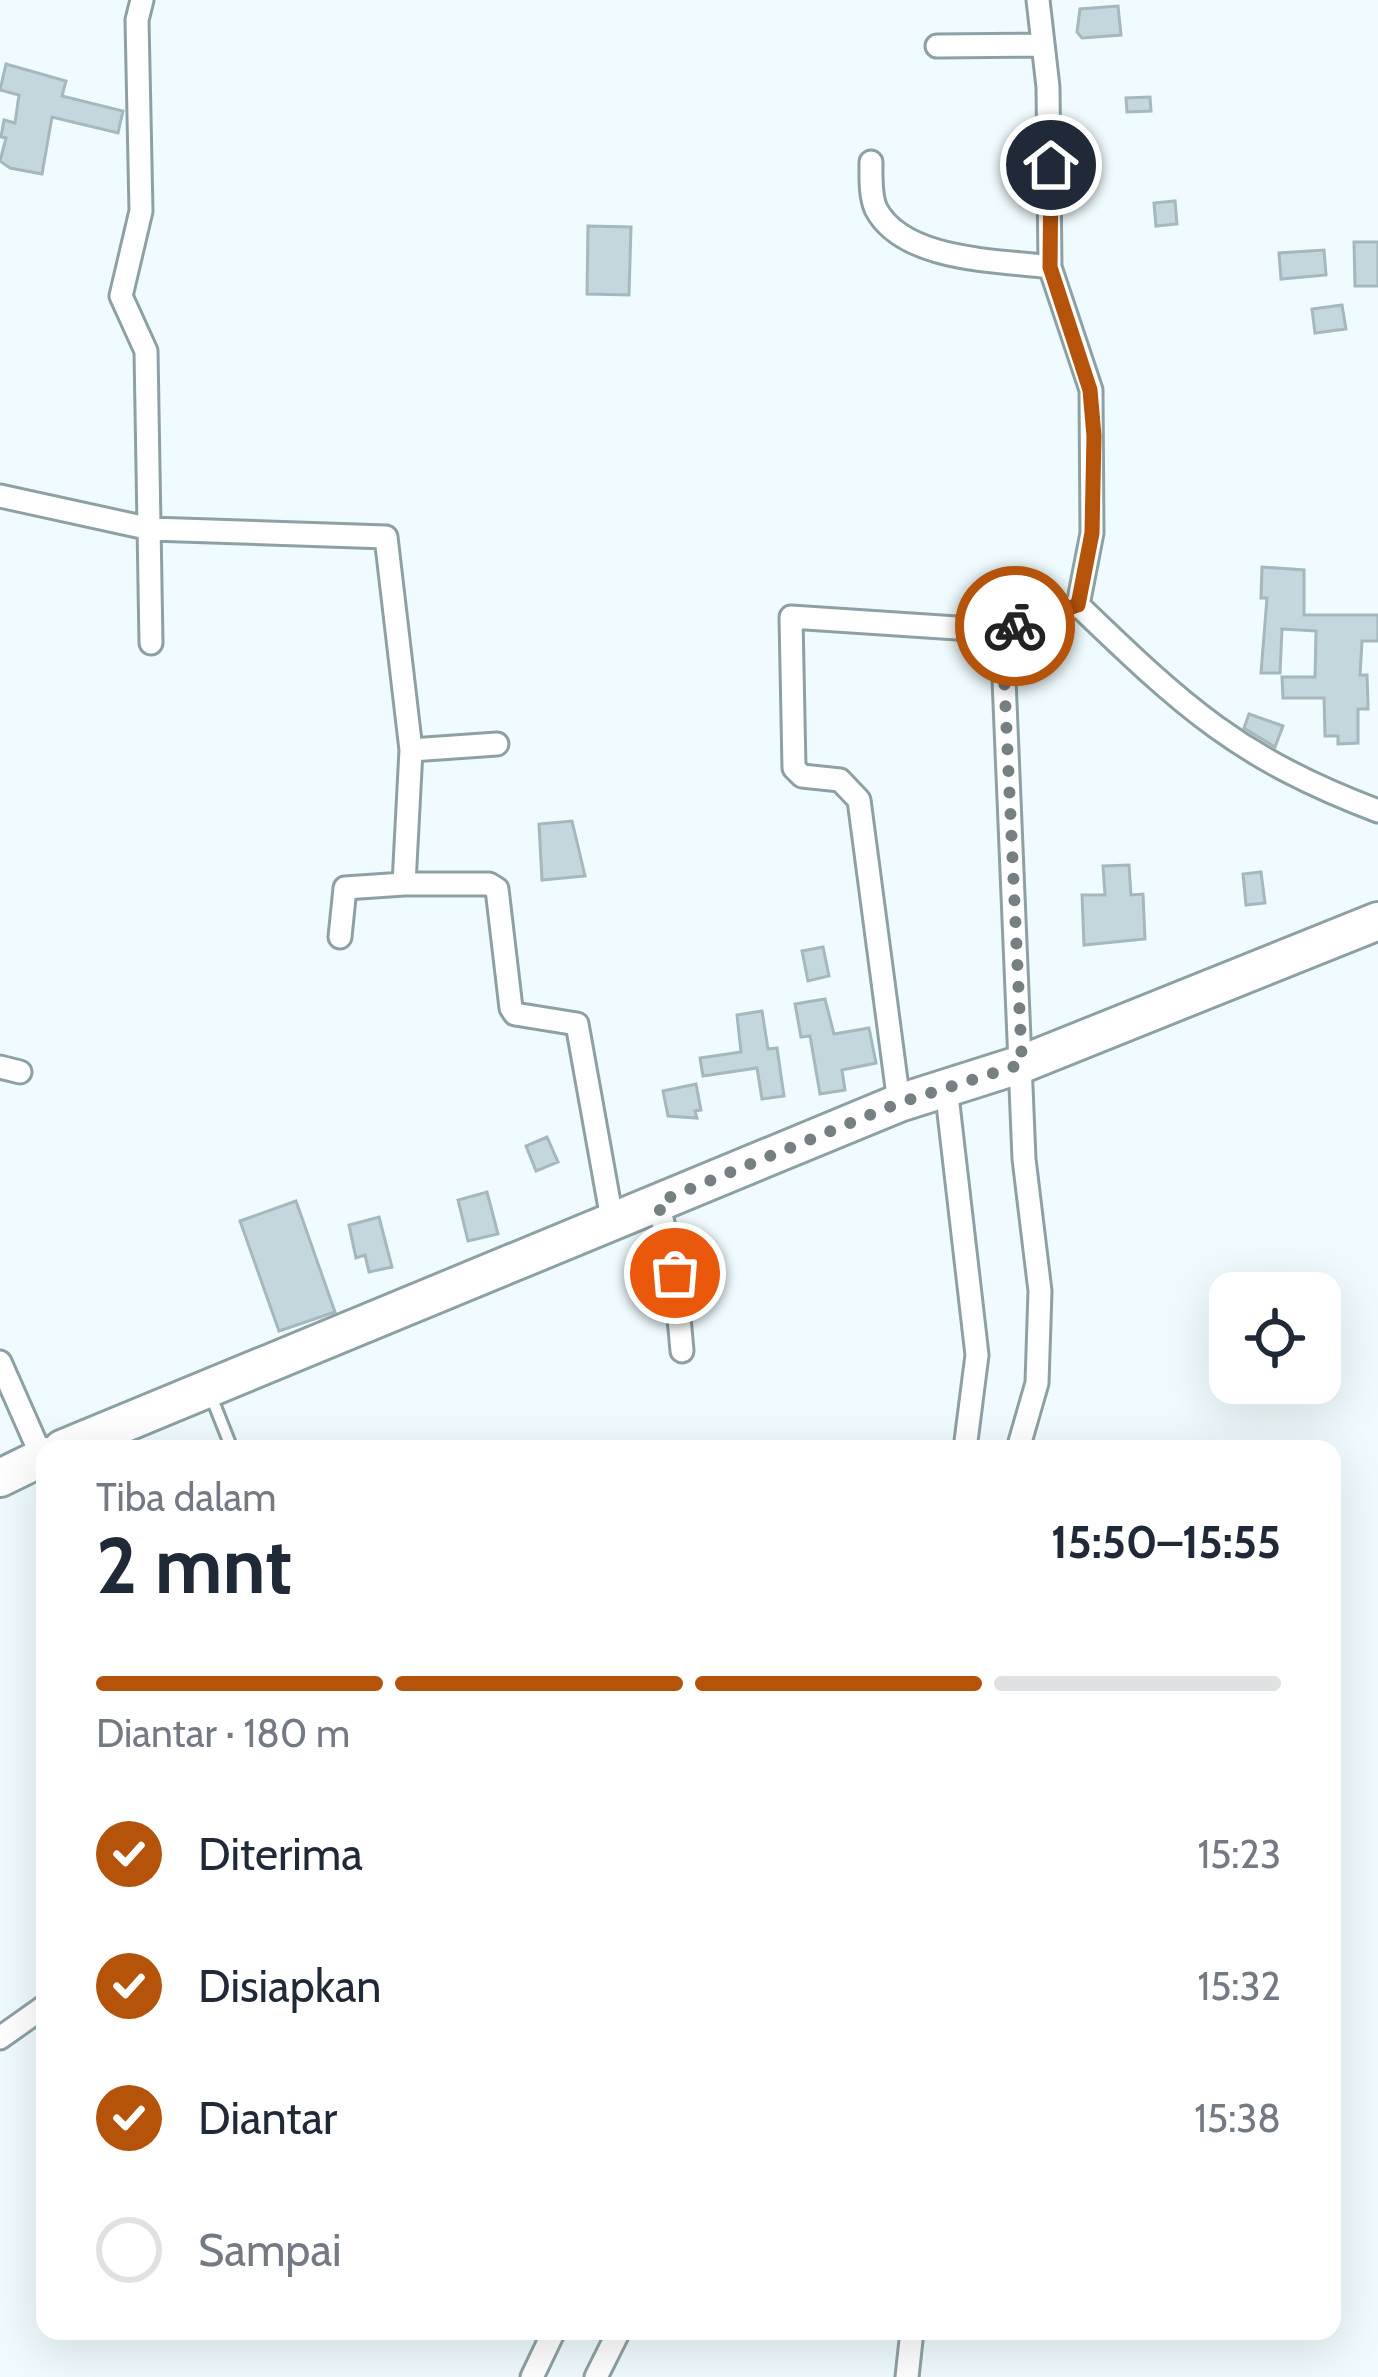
<!DOCTYPE html>
<html lang="id">
<head>
<meta charset="utf-8">
<style>
  :root { --surface:#fff; --page:#f2f2f3; --text:#1f2937; --muted:#747a83; --line:#e0e1e3; --accent:#b45309 }
  body { margin:0; font-family:Cabin,sans-serif; background:var(--page); color:var(--text); height:100vh; display:flex; flex-direction:column; font-size:45px; white-space:nowrap }
  * { box-sizing:border-box; margin:0 }
  p { font-size:39px; color:var(--muted) }
  .icon { flex:none; width:66px; height:66px; fill:none; stroke:currentColor; stroke-width:2; stroke-linecap:round; stroke-linejoin:round }
  .map { position:relative; flex:1; overflow:hidden }
  .details { position:absolute; left:36px; top:1440px; width:1305px; height:900px; display:flex; flex-direction:column; background:var(--surface); border-radius:24px; box-shadow:0 12px 48px #0002 }
  .details>* { flex:none }
  .controls { position:absolute; left:1209px; top:1272px; display:grid; gap:24px }
  .controls a { display:grid; place-items:center; width:132px; height:132px; border-radius:24px; background:var(--surface); box-shadow:0 12px 48px #0002; font-size:60px }
  .pin { position:absolute; display:grid; place-items:center; width:102px; height:102px; color:#fff; margin:-51px; border:6px solid #fff; border-radius:50%; box-shadow:0 3px 12px #0007 }
  .courier { position:absolute; display:grid; place-items:center; width:120px; height:120px; margin:-60px; border:9px solid #b45309; border-radius:50%; background:#fff; color:#222; box-shadow:0 3px 15px #0007 }
  .overview em { font-style:normal; font-weight:700 }
  .overview div { display:flex; flex-direction:column-reverse }
  .overview { display:flex; align-items:center; justify-content:space-between; height:204px; padding:0 60px }
  h1 { font-size:78px; font-weight:700; line-height:90px }
  .bar { display:grid; grid-template-columns:repeat(4,1fr); gap:18px 12px; align-content:center; height:144px; padding:0 60px }
  .bar i { height:15px; border-radius:9px; background:var(--line) }
  .bar .active { background:var(--accent) }
  .bar p { grid-column:span 4 }
  ol { padding:0 60px; list-style:none }
  li { display:flex; align-items:center; gap:36px; height:132px }
  li p { margin-inline-start:auto }
  li .icon { padding:12px; border-radius:50%; background:var(--accent); color:#fff; stroke-width:4 }
  li:last-child { color:var(--muted) }
  li i { width:66px; height:66px; border:6px solid var(--line); border-radius:50% }
  .map>svg:first-child { display:block }
</style>
</head>
<body>
<div class="map">
<svg width="1378" height="2377" viewBox="0 0 1378 2377">
  <rect width="100%" height="100%" fill="#effbfe"/>
  <path fill="#c3d7dc" stroke="#a5b8bd" stroke-width="3" d="M1118 6 1121 35 1082 38 1077 32 1080 9Z
    M6 64 66 81 62 96 123 111 118 133 52 117 42 174 10 168 0 161 6 138 1 137 4 120 15 123 19 95 0 90Z
    M1150 97 1151 111 1127 112 1126 98Z
    M1175 201 1177 224 1156 226 1154 203Z
    M588 226 631 227 629 295 587 294Z
    M1354 242H1378V286H1355Z
    M1324 250 1326 275 1281 279 1279 253Z
    M1342 305 1346 329 1315 333 1312 309Z
    M1262 567 1304 570V615H1378V641H1362L1360 675H1367L1368 703V709H1358V743L1338 744V736H1325L1324 698H1283L1282 677H1315L1316 631 1282 629 1280 673H1261L1267 598H1261Z
    M1249 714 1283 726 1275 747 1244 728Z
    M572 821 585 876 542 880 539 824Z
    M1129 865 1131 895 1143 894 1145 939 1084 945 1082 895H1105L1103 866Z
    M1261 872 1265 903 1246 905 1243 874Z
    M823 947 829 976 808 981 802 951Z
    M825 999 834 1034 869 1028 876 1063 842 1070 845 1090 820 1094 810 1036 801 1037 795 1004Z
    M762 1011 768 1049 777 1048 784 1096 762 1099 757 1068 703 1076 700 1058 741 1052 737 1015Z
    M696 1084 701 1110 695 1111 697 1118 668 1116 663 1091Z
    M547 1137 558 1162 536 1171 526 1146Z
    M487 1192 498 1234 468 1241 458 1200Z
    M296 1201 335 1312 279 1331 240 1221Z
    M379 1217 392 1267 369 1272 365 1255 356 1258 349 1225Z"/>
  <g fill="none" stroke-linecap="round" stroke-linejoin="round">
    <g stroke="#8da1a5" stroke-width="16">
      <path id="service" d="M211 1396 232 1449"/>
    </g>
    <g stroke="#8da1a5" stroke-width="27">
      <path id="minor" d="M142 0 137 20 141 211 121 296 146 351 151 643
        M1038 0 1048 87 1050 267 1091 390 1092 533 1078 605
        M937 46 1043 45
        M871 162C871 176 870 196 876 209 904 262 1000 260 1050 267
        M0 496 151 529 386 537 411 750 404 884H489L497 889 511 1008 515 1014 577 1024 612 1219
        M411 750 497 744
        M340 937 345 888 404 884
        M0 1067 20 1072
        M946 1087 977 1355 965 1449
        M899 1103 859 800 840 780 802 776 794 768 791 617 1002 631
        M658 1202 675 1273 682 1351
        M0 1362 45 1464
        M1018 1449 1037 1383 1040 1291 1024 1159 1002 631 1078 605C1184 707 1238 758 1378 811
        M0 2038 45 2006
        M532 2377 554 2331
        M596 2377 619 2331
        M907 2377 912 2331"/>
    </g>
    <g stroke="#8da1a5" stroke-width="42">
      <path id="trunk" d="M62 1449 899 1103 1022 1064 1378 921
        M0 1478 45 1456"/>
    </g>
    <use href="#service" stroke="#fff" stroke-width="10"/>
    <use href="#minor" stroke="#fff" stroke-width="21"/>
    <use href="#trunk" stroke="#fff" stroke-width="36"/>
  </g>
  <g fill="none" stroke-linecap="round" stroke-linejoin="round">
    <path stroke="#768082" stroke-width="12" stroke-dasharray="0 21.6" d="M675 1273 658 1202 899 1103 1022 1064 1002 631 1015 626"/>
    <path stroke="#b45309" stroke-width="15" d="M1015 626 1078 605 1092 533 1094 436 1090 390 1050 267 1051 165"/>
  </g>
</svg>
<div class="controls">
<a><svg class="icon" aria-label="locate" viewBox="0 0 24 24"><circle cx="12" cy="12" r="6"/><path d="M12 2v4M12 18v4M2 12h4M18 12h4"/></svg></a>
</div>
<div class="pin" style="left:675px;top:1273px;background:#ea580c"><svg class="icon" aria-label="bag" viewBox="0 0 24 24"><path d="M5 8h14l-1 12H6zM9 8a3 3 0 0 1 6 0"/></svg></div>
<div class="pin" style="left:1051px;top:165px;background:#1f2937"><svg class="icon" aria-label="home" viewBox="0 0 24 24"><path d="M3 11l9-7 9 7M6 9v11h12V9"/></svg></div>
<div class="courier" style="left:1015px;top:626px"><svg class="icon" aria-label="bike" viewBox="0 0 24 24"><circle cx="6" cy="16" r="4"/><circle cx="18" cy="16" r="4"/><path d="M6 16l4-8h5l3 8M10 8l3 8H6M13 5h3"/></svg></div>
<section class="details">
<div class="overview"><div><h1>2 mnt</h1><p>Tiba dalam</p></div><em>15:50–15:55</em></div>
<div class="bar"><i class="active"></i><i class="active"></i><i class="active"></i><i></i><p>Diantar · 180 m</p></div>
<ol>
<li><svg class="icon" aria-label="check" viewBox="0 0 24 24"><path d="M5 12l5 5 9-10"/></svg>Diterima<p>15:23</p></li>
<li><svg class="icon" aria-label="check" viewBox="0 0 24 24"><path d="M5 12l5 5 9-10"/></svg>Disiapkan<p>15:32</p></li>
<li><svg class="icon" aria-label="check" viewBox="0 0 24 24"><path d="M5 12l5 5 9-10"/></svg>Diantar<p>15:38</p></li>
<li><i></i>Sampai</li>
</ol>
</section>
</div>
</body>
</html>
